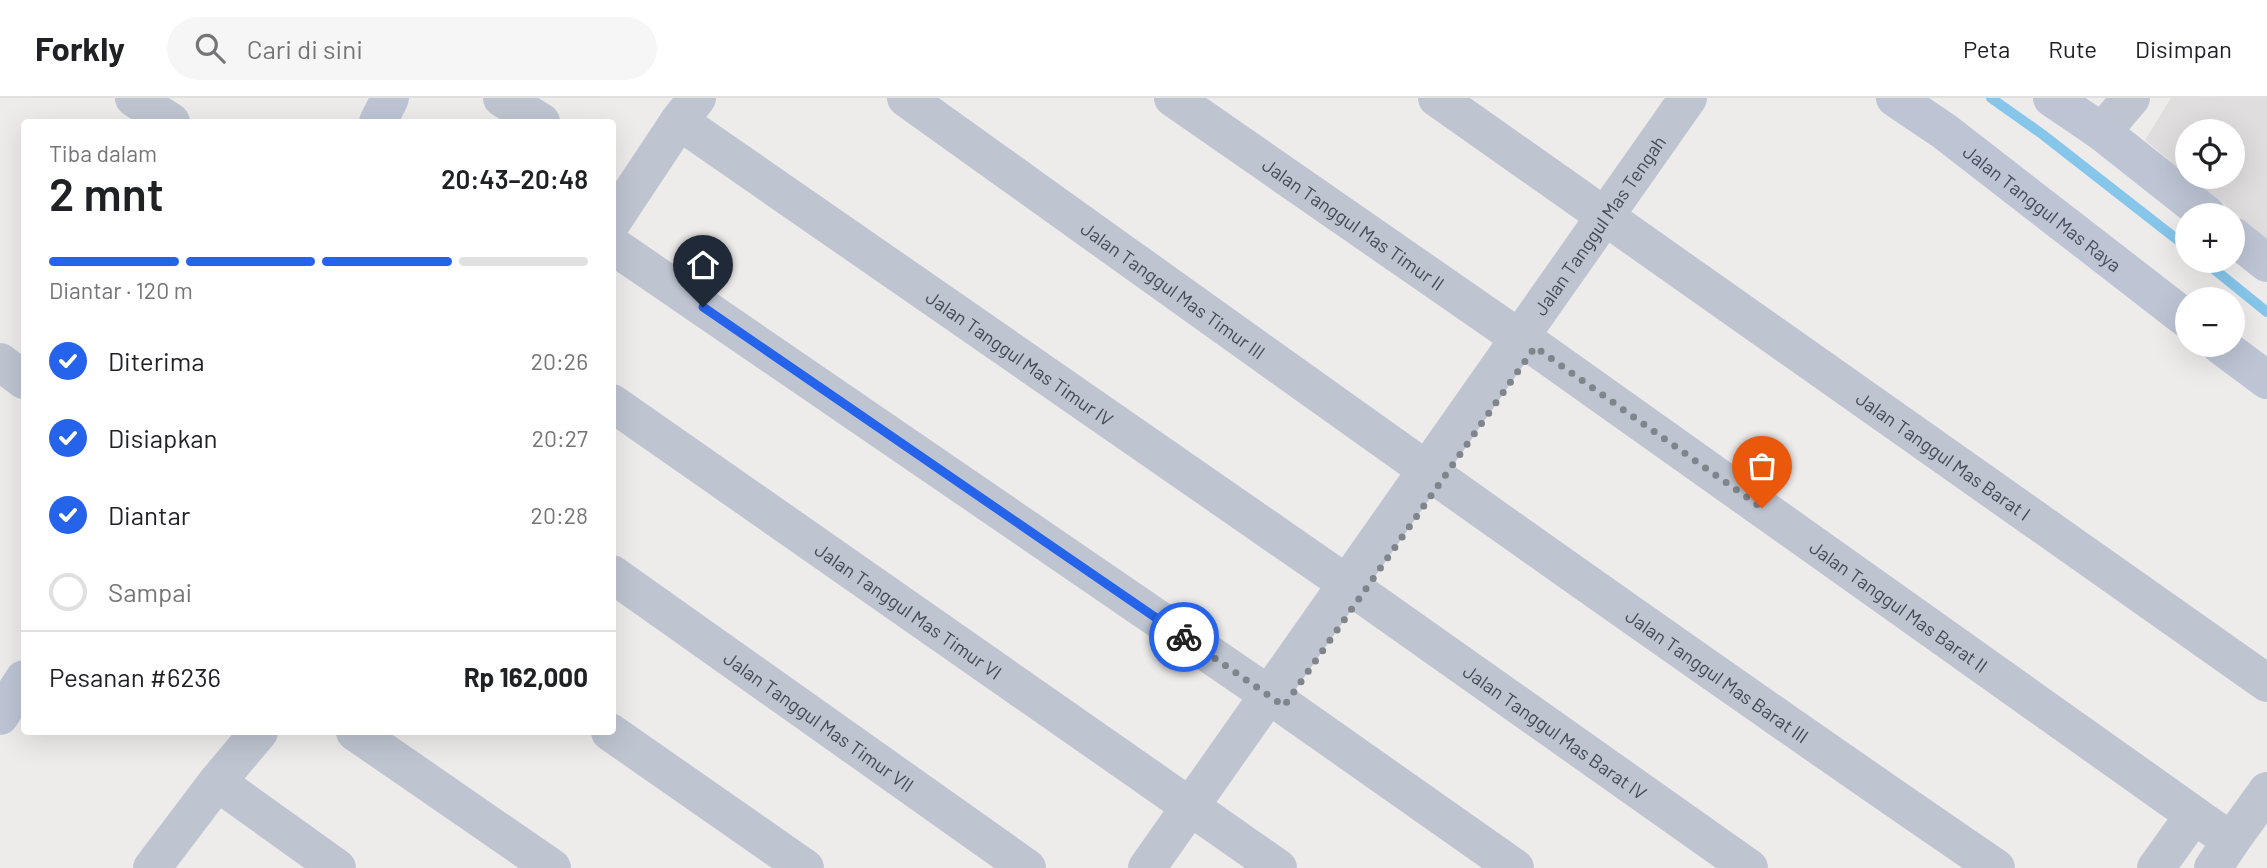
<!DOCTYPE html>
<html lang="id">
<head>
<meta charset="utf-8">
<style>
  :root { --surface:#fff; --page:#f6f6f6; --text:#202124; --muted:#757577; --line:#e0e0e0; --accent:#2563eb }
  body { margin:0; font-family:Barlow,sans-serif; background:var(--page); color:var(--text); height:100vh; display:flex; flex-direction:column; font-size:26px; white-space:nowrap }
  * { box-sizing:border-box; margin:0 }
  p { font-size:23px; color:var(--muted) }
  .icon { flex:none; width:38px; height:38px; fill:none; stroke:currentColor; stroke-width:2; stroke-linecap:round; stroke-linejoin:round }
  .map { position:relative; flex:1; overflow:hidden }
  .sheet { position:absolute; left:21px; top:21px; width:595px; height:616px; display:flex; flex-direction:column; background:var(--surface); border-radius:7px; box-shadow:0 7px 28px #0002 }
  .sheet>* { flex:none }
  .tools { position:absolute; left:2175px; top:21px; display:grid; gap:14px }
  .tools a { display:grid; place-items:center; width:70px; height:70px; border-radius:50%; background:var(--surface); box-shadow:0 7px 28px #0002; font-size:35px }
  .pin { position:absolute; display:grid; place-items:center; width:60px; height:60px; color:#fff; margin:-72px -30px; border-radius:50% 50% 50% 0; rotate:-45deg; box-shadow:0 0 7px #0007 }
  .pin .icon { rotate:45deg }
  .courier { position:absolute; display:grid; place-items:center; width:70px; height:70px; margin:-35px; border:5px solid #2563eb; border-radius:50%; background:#fff; color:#222; box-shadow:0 2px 9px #0007 }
  .summary em { font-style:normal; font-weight:600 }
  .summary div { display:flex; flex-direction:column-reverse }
  .summary { display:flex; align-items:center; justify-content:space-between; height:119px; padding:0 28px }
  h1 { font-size:46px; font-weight:600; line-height:52px }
  .bar { display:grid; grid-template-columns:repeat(4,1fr); gap:10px 7px; align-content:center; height:84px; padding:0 28px }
  .bar i { height:9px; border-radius:5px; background:var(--line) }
  .bar .active { background:var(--accent) }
  .bar p { grid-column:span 4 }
  .line { display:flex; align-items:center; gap:18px; padding:0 28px; border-top:2px solid var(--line) }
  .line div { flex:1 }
  ol { padding:0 28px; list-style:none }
  li { display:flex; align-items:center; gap:21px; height:77px }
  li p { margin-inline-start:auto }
  li .icon { padding:7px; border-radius:50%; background:var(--accent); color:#fff; stroke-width:4 }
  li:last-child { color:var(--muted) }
  li i { width:38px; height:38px; border:4px solid var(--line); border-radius:50% }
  header { display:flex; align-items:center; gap:42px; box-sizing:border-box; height:98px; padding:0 35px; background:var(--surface); border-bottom:2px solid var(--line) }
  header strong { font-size:33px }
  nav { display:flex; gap:38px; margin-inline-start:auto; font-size:24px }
  .search { width:490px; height:63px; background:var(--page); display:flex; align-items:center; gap:18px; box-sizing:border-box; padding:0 24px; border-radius:38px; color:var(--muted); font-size:26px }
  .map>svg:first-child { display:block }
</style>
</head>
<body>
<header>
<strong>Forkly</strong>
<div class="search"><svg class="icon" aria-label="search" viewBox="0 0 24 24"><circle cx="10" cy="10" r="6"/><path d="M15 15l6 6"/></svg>Cari di sini</div>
<nav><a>Peta</a><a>Rute</a><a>Disimpan</a></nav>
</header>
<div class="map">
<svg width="2267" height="770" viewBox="0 0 2267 770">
  <rect width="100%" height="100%" fill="#eeebeb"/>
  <path fill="#dfdddd" d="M2171 0H2267V141L2190 79H2233V33H2188L2187 77 2145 42Z"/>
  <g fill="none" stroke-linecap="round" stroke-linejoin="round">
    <path stroke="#85c6ea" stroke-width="10" d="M1991 0 2042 36 2188 150
      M2204 163 2267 214"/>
    <g stroke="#bec5d1" stroke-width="38">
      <path d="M134 0 171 24"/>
      <path d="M502 0 541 24"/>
      <path id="s1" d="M906 0C1268 259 1629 519 1996 770"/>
      <path id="s2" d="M1173 0 1519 240 1535 249 2194 717"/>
      <path id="s3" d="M1437 0 2267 585"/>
      <path id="s4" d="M679 23 1347 486 1749 770"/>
      <path d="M2102 34 2131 0"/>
      <path d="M612 124 679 23 697 0"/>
      <path d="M612 147 1269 597 1515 770"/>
      <path d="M0 264 24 282"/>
      <path id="s5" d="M612 305 1278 770"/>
      <path id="s6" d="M612 476 1027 770"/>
      <path d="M355 634 552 770"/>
      <path d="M610 634 805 770"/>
      <path d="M217 684 337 770"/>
      <path d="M152 770 217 684 259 634"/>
      <path id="s7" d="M1147 770 1688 0"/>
      <path d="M2156 770 2194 717 2231 743 2267 693"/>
      <path d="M2213 770 2231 743"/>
    </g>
    <g stroke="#bdc5d5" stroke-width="38">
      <path id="s8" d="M1895 0 1944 33 2188 222"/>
      <path d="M2052 0 2102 34 2207 117"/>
      <path d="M378 24 390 0"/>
      <path d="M2233 138 2267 165"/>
      <path d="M2220 247 2267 282"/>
      <path d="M0 618 24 581"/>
    </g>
  </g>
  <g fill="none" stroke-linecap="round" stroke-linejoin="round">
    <path stroke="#80848b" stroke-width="7" stroke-dasharray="0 12.6" d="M1184 539 1284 608 1535 249 1762 410"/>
    <path stroke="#2563eb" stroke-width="9" d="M703 209 1184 539"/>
  </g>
  <g text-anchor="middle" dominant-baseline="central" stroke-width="5" stroke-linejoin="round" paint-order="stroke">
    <g font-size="19" fill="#444c58" stroke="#fff">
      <text stroke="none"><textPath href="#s8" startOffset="184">Jalan Tanggul Mas Raya</textPath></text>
      <text stroke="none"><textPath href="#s2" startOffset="220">Jalan Tanggul Mas Timur II</textPath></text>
      <text stroke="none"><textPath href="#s7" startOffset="786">Jalan Tanggul Mas Tengah</textPath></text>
      <text stroke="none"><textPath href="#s1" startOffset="329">Jalan Tanggul Mas Timur III</textPath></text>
      <text stroke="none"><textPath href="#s4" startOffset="415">Jalan Tanggul Mas Timur IV</textPath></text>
      <text stroke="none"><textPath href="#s3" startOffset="620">Jalan Tanggul Mas Barat I</textPath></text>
      <text stroke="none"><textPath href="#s2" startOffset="886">Jalan Tanggul Mas Barat II</textPath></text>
      <text stroke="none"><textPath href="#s5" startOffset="362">Jalan Tanggul Mas Timur VI</textPath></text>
      <text stroke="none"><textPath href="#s1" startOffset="996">Jalan Tanggul Mas Barat III</textPath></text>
      <text stroke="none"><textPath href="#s6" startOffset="254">Jalan Tanggul Mas Timur VII</textPath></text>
      <text stroke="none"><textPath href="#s4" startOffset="1068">Jalan Tanggul Mas Barat IV</textPath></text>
    </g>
  </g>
</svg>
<div class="tools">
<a><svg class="icon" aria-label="locate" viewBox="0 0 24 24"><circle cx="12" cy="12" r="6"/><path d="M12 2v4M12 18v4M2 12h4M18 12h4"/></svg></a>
<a>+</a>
<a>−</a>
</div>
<div class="pin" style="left:1762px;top:410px;background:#ea580c"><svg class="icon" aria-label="bag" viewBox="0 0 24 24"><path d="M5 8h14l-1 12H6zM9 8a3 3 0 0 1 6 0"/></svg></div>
<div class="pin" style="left:703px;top:209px;background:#1f2937"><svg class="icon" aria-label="home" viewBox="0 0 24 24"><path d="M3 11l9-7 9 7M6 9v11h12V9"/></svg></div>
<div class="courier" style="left:1184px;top:539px"><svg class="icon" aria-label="bike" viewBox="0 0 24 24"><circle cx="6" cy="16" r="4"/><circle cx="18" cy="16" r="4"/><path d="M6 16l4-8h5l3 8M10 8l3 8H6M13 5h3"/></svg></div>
<section class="sheet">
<div class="summary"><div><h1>2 mnt</h1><p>Tiba dalam</p></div><em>20:43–20:48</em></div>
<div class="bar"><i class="active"></i><i class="active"></i><i class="active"></i><i></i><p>Diantar · 120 m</p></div>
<ol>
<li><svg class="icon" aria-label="check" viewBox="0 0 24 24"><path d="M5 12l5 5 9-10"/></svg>Diterima<p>20:26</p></li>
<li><svg class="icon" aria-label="check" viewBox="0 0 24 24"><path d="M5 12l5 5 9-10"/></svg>Disiapkan<p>20:27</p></li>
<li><svg class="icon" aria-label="check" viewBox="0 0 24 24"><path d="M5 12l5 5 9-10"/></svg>Diantar<p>20:28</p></li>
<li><i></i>Sampai</li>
</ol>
<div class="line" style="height:91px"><div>Pesanan #6236</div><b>Rp 162,000</b></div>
</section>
</div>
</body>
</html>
